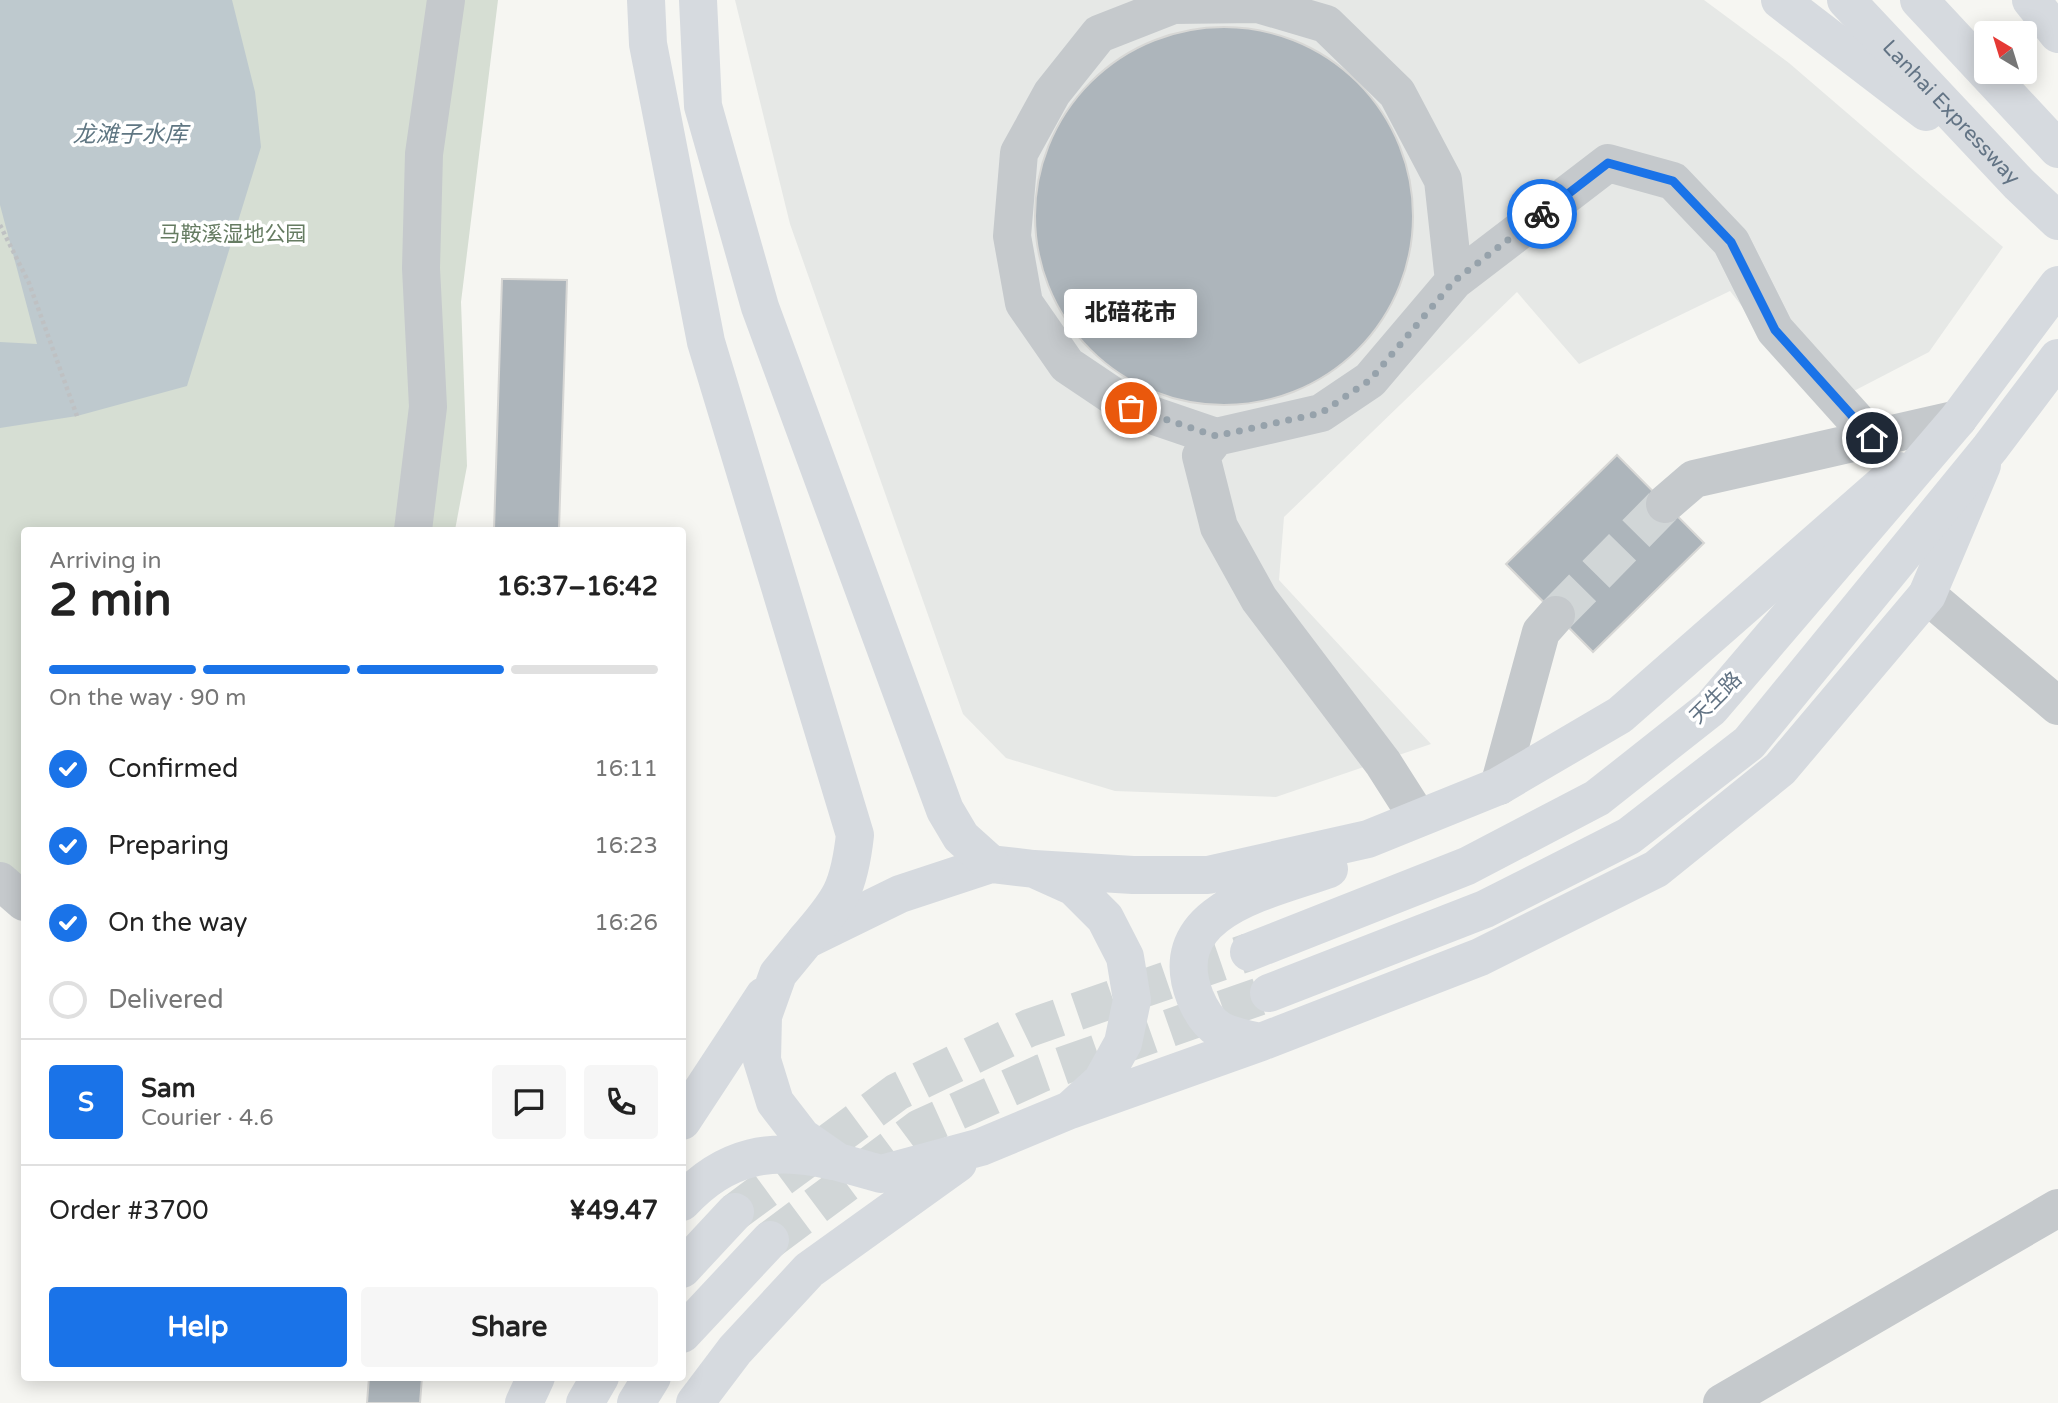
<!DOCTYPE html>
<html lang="en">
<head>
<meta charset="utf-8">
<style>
  :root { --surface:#fff; --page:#f6f6f6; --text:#222; --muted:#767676; --line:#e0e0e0; --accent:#1a73e8 }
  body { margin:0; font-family:"Varela Round","Noto Sans SC",sans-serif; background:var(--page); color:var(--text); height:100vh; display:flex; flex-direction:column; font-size:26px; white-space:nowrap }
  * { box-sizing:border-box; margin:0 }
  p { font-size:23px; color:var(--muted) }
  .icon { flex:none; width:38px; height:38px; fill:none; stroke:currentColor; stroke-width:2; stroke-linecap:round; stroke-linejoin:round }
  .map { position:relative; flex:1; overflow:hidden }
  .sheet { position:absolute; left:21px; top:527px; width:665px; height:854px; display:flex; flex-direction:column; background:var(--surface); border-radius:7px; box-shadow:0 4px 18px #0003 }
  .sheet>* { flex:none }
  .needle { width:46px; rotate:322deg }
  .controls { position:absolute; left:1974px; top:21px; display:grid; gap:14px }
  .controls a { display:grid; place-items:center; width:63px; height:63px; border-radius:7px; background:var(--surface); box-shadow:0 4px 18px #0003; font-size:35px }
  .pin { position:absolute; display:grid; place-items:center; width:60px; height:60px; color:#fff; margin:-30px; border:4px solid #fff; border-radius:50%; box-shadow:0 2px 7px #0007 }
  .courier { position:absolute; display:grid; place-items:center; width:70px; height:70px; margin:-35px; border:5px solid #1a73e8; border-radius:50%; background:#fff; color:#222; box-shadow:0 2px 9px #0007 }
  .bubble { position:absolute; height:49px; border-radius:7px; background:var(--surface); box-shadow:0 4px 18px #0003; font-size:23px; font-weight:800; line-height:49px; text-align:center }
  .summary em { font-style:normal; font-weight:800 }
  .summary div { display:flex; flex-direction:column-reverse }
  .summary { display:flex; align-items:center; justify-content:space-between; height:119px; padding:0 28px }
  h1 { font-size:46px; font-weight:800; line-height:52px }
  .bar { display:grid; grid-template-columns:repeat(4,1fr); gap:10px 7px; align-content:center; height:84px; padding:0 28px }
  .bar i { height:9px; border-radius:5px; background:var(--line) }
  .bar .selected { background:var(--accent) }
  .bar p { grid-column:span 4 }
  .line { display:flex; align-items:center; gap:18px; padding:0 28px; border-top:2px solid var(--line) }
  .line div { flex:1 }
  .round { display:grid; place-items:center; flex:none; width:74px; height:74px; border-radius:7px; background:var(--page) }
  ol { padding:0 28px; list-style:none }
  li { display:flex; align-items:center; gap:21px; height:77px }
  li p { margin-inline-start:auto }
  li .icon { padding:7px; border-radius:50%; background:var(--accent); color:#fff; stroke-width:4 }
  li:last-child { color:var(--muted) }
  li i { width:38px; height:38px; border:4px solid var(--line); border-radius:50% }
  .primary-button { display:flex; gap:14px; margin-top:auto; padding:14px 28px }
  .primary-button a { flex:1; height:80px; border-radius:7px; background:var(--accent); color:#fff; font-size:28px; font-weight:800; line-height:80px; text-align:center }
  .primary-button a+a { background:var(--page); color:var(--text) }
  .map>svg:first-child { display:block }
</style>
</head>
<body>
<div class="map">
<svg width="2058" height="1403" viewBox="0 0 2058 1403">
  <rect width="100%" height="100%" fill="#f6f6f2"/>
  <path fill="#e6e8e6" d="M735 0H1704L1789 63 2003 247 1929 352 1821 408 1730 291 1579 364 1517 292 1284 517 1279 580 1431 744 1276 797 1115 791 1006 758 963 714 790 224Z"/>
  <path fill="#d6ded3" d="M0 0H498L461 302 467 466 455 530H24V902L0 881Z"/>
  <path fill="#bec9ce" d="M0 0H232L255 92 261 147 187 386 77 416 0 428V342L37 344 0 205Z"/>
  <path fill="#adb5bb" stroke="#d7d7d5" stroke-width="2" d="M1035 216a189 189 0 1 1 378 0a189 189 0 1 1-378 0Z
    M502 279 567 280 559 530H494Z
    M1617 455 1704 543 1593 652 1506 564Z
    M369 1377H422L420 1403H367Z"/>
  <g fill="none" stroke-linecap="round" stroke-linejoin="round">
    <path stroke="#d1d6d7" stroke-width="38" stroke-dasharray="38 19" stroke-linecap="butt" d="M1556 615 1665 504"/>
    <path stroke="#d1d6d7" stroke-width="38" stroke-dasharray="38 19" stroke-linecap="butt" d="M735 1212 897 1092 1029 1028 1249 952
      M770 1240 920 1128 1042 1073 1269 993"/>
    <path stroke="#bfc1c3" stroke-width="4.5" stroke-dasharray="3.5 3.5" stroke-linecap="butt" d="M0 225 29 283 77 416"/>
    <path stroke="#c5c9cc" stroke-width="38" d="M1216 437 1131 408 1067 365 1024 303 1012 236 1019 153 1052 93 1099 34 1173 5 1258 4 1326 24 1397 93 1443 180 1454 281
      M1665 504 1694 479 1958 419
      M413 530 428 407 421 268 424 154 446 0
      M1927 595 2058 706
      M1499 786 1541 632 1556 615
      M1418 818 1383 763 1259 599 1219 527 1201 456 1216 437 1321 413 1370 380 1454 281 1608 163 1673 181 1731 242 1775 330 1872 438
      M0 881 24 902
      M1722 1403 2058 1208"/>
    <path stroke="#d6dadf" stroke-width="38" d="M991 864 1034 869 1074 887 1105 918 1125 957 1132 1000 1123 1043 1102 1081 1070 1110 981 1147 881 1174 838 1162 802 1137 775 1102 762 1060 763 1016 778 974 806 940 900 894Z
      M1034 869 1133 875H1208L1368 839 1499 786 1620 715 1898 471
      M1261 1042C1226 1035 1210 1033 1195 997 1161 910 1270 890 1329 869
      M1070 1110 1261 1042 1480 957 1656 869 1780 769 1927 595 1982 465
      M682 1121 764 996
      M682 1202C725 1155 773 1146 833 1161
      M524 1403 536 1377
      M695 1403 735 1350 809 1270 958 1163"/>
    <g stroke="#d6dadf" stroke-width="38">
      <path d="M646 0 648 44 706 342 855 835C849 888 841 900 806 940"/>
      <path d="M698 0 703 106 760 307 945 810 961 837 991 864"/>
      <path d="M1780 0 1926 112"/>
      <path id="s1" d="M1846 0 2019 184 2058 221"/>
      <path d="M1919 0 2058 149"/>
      <path d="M2031 0 2058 34"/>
      <path d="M1249 952 1467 866 1597 798 1711 708 1958 419 2058 285"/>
      <path d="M1269 993 1485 909 1629 836 1749 743 1990 448 2058 358"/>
      <path d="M682 1269 735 1212"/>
      <path d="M682 1334 770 1240"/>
      <path d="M585 1403 600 1377"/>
      <path d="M636 1403 652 1377"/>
    </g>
  </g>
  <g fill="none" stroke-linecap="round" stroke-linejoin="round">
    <path stroke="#96a2ab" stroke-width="7" stroke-dasharray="0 12.6" d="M1131 408 1216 436 1321 413 1370 380 1454 281 1542 214"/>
    <path stroke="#1a73e8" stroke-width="9" d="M1542 214 1608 163 1673 181 1731 242 1775 330 1872 438"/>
  </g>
  <g text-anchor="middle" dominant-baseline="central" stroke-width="7" stroke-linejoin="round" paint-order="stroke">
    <g font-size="21" fill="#637485" stroke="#fff">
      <text stroke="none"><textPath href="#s1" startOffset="154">Lanhai Expressway</textPath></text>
      <text transform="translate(1716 698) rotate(-45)">天生路</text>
    </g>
    <g font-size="21" fill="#667c62" stroke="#fff">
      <text x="233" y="234">马鞍溪湿地公园</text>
    </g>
    <g font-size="23" font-style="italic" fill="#5f7682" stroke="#fff">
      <text x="130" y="135">龙滩子水库</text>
    </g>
  </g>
</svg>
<div class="controls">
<a><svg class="needle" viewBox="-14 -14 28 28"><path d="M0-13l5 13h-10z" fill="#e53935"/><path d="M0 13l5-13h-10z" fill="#767676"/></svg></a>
</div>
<div class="pin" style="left:1131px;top:408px;background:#ea580c"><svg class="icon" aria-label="bag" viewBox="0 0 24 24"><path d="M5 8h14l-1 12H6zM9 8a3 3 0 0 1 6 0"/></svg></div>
<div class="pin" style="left:1872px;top:438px;background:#1f2937"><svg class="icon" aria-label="home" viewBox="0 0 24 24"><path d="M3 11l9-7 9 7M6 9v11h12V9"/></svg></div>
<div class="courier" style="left:1542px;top:214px"><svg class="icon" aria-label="bike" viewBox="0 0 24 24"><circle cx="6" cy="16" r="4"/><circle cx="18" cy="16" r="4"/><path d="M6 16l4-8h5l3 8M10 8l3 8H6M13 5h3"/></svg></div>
<div class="bubble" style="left:1064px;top:289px;width:133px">北碚花市</div>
<section class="sheet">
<div class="summary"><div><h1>2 min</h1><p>Arriving in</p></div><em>16:37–16:42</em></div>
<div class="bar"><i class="selected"></i><i class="selected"></i><i class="selected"></i><i></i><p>On the way · 90 m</p></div>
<ol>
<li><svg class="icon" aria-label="check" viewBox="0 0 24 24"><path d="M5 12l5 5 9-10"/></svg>Confirmed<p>16:11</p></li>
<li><svg class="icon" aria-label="check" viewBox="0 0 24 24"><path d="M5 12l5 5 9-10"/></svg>Preparing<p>16:23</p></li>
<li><svg class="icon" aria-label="check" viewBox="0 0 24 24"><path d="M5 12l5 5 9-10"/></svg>On the way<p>16:26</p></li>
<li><i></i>Delivered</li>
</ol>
<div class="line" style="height:126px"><b class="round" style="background:var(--accent);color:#fff">S</b><div><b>Sam</b><p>Courier · 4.6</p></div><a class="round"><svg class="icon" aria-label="chat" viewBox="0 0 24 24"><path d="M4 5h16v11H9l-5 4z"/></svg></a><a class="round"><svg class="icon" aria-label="phone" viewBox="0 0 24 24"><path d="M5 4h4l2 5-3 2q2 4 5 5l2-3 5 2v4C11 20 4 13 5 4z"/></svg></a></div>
<div class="line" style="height:91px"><div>Order #3700</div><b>¥49.47</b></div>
<div class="primary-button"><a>Help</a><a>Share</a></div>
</section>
</div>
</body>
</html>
